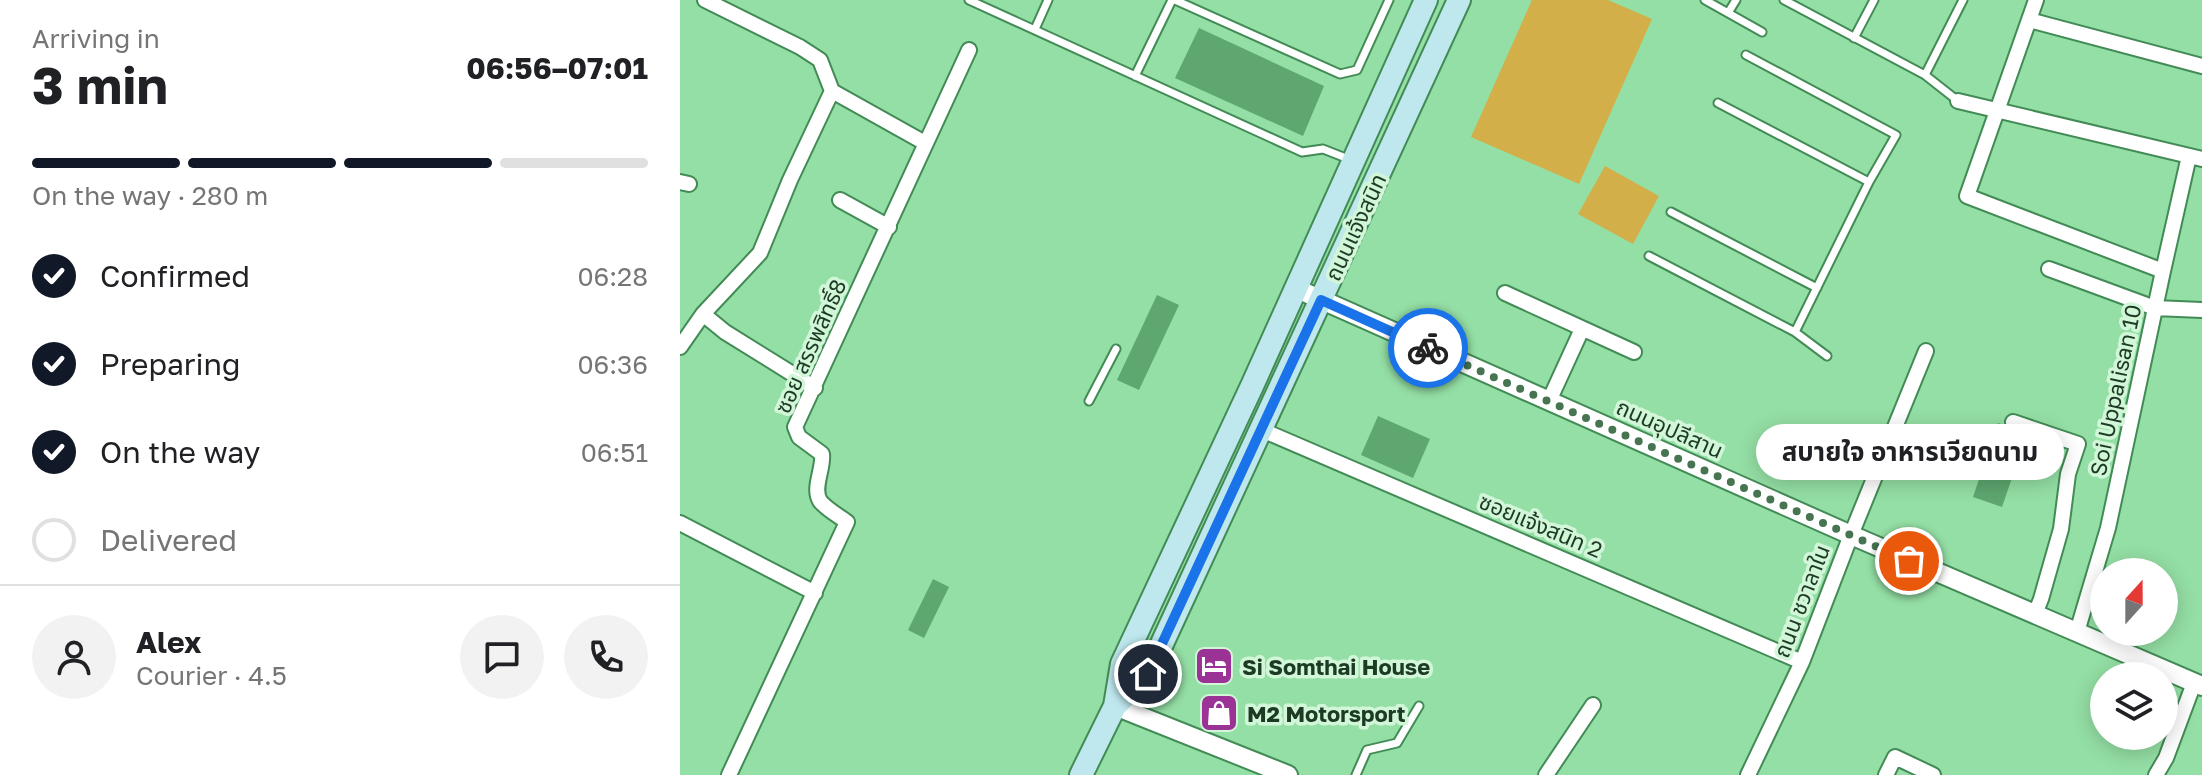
<!DOCTYPE html>
<html lang="en">
<head>
<meta charset="utf-8">
<style>
  :root { --surface:#fff; --page:#f2f2f2; --text:#202124; --muted:#757577; --line:#e0e0e0; --accent:#111827 }
  body { margin:0; font-family:"Golos Text","Noto Sans Thai",sans-serif; background:var(--page); color:var(--text); height:100vh; display:flex; flex-direction:column; font-size:30px; white-space:nowrap }
  * { box-sizing:border-box; margin:0 }
  p { font-size:26px; color:var(--muted) }
  .icon { flex:none; width:44px; height:44px; fill:none; stroke:currentColor; stroke-width:2; stroke-linecap:round; stroke-linejoin:round }
  .map { position:relative; flex:1; overflow:hidden }
  .sheet { display:flex; flex-direction:column; background:var(--surface); width:680px }
  .sheet>* { flex:none }
  .needle { width:52px; rotate:21deg }
  .controls { position:absolute; left:1410px; top:558px; display:grid; gap:16px }
  .controls a { display:grid; place-items:center; width:88px; height:88px; border-radius:50%; background:var(--surface); box-shadow:0 4px 20px #0003; font-size:40px }
  .pin { position:absolute; display:grid; place-items:center; width:68px; height:68px; color:#fff; margin:-34px; border:4px solid #fff; border-radius:50%; box-shadow:0 2px 8px #0007 }
  .courier { position:absolute; display:grid; place-items:center; width:80px; height:80px; margin:-40px; border:6px solid #1a73e8; border-radius:50%; background:#fff; color:#222; box-shadow:0 2px 10px #0007 }
  .bubble { position:absolute; height:56px; border-radius:28px; background:var(--surface); box-shadow:0 4px 20px #0003; font-size:26px; font-weight:700; line-height:56px; text-align:center }
  .headline em { font-style:normal; font-weight:700 }
  .headline div { display:flex; flex-direction:column-reverse }
  .headline { display:flex; align-items:center; justify-content:space-between; height:136px; padding:0 32px }
  h1 { font-size:52px; font-weight:700; line-height:60px }
  .bar { display:grid; grid-template-columns:repeat(4,1fr); gap:12px 8px; align-content:center; height:96px; padding:0 32px }
  .bar i { height:10px; border-radius:6px; background:var(--line) }
  .bar .selected { background:var(--accent) }
  .bar p { grid-column:span 4 }
  .line { display:flex; align-items:center; gap:20px; padding:0 32px; border-top:2px solid var(--line) }
  .line div { flex:1 }
  .round { display:grid; place-items:center; flex:none; width:84px; height:84px; border-radius:42px; background:var(--page) }
  ol { padding:0 32px; list-style:none }
  li { display:flex; align-items:center; gap:24px; height:88px }
  li p { margin-inline-start:auto }
  li .icon { padding:8px; border-radius:50%; background:var(--accent); color:#fff; stroke-width:4 }
  li:last-child { color:var(--muted) }
  li i { width:44px; height:44px; border:4px solid var(--line); border-radius:50% }
  main { display:flex; flex:1; min-height:0 }
  .map>svg:first-child { display:block }
</style>
</head>
<body>
<main>
<section class="sheet">
<div class="headline"><div><h1>3 min</h1><p>Arriving in</p></div><em>06:56–07:01</em></div>
<div class="bar"><i class="selected"></i><i class="selected"></i><i class="selected"></i><i></i><p>On the way · 280 m</p></div>
<ol>
<li><svg class="icon" aria-label="check" viewBox="0 0 24 24"><path d="M5 12l5 5 9-10"/></svg>Confirmed<p>06:28</p></li>
<li><svg class="icon" aria-label="check" viewBox="0 0 24 24"><path d="M5 12l5 5 9-10"/></svg>Preparing<p>06:36</p></li>
<li><svg class="icon" aria-label="check" viewBox="0 0 24 24"><path d="M5 12l5 5 9-10"/></svg>On the way<p>06:51</p></li>
<li><i></i>Delivered</li>
</ol>
<div class="line" style="height:144px"><a class="round"><svg class="icon" aria-label="person" viewBox="0 0 24 24"><circle cx="12" cy="8" r="4"/><path d="M4 21q1-7 8-7t8 7"/></svg></a><div><b>Alex</b><p>Courier · 4.5</p></div><a class="round"><svg class="icon" aria-label="chat" viewBox="0 0 24 24"><path d="M4 5h16v11H9l-5 4z"/></svg></a><a class="round"><svg class="icon" aria-label="phone" viewBox="0 0 24 24"><path d="M5 4h4l2 5-3 2q2 4 5 5l2-3 5 2v4C11 20 4 13 5 4z"/></svg></a></div>
</section>
<div class="map">
<svg width="1522" height="775" viewBox="0 0 1522 775">
  <rect width="100%" height="100%" fill="#94dfa5"/>
  <path fill="#d2af48" d="M852 0H928L972 19 899 184 791 137Z
    M925 166 979 196 953 244 898 214Z"/>
  <path fill="#5ea770" d="M519 28 644 86 623 136 495 78Z
    M477 295 499 305 459 390 437 380Z
    M698 416 750 439 733 478 681 455Z
    M1318 423 1324 425 1330 431 1346 437 1322 507 1293 497Z
    M253 579 269 587 244 638 228 630Z"/>
  <g fill="none" stroke-linecap="round" stroke-linejoin="round">
    <g stroke="#428b56" stroke-width="11">
      <path id="service" d="M289 0 622 152 643 149 671 160
        M495 0 660 74 677 70 709 0
        M1025 0 1082 32
        M1104 0 1245 75 1278 101
        M1048 13 1056 0
        M355 29 368 0
        M1174 38 1194 0
        M1066 55 1216 135 1189 182 1115 332
        M1245 75 1283 0
        M455 76 492 0
        M1038 103 1189 182
        M991 212 1137 288
        M969 256 1115 332 1147 356
        M409 401 436 349
        M676 775 687 750 717 743 739 706"/>
    </g>
    <g stroke="#428b56" stroke-width="18">
      <path id="minor" d="M25 0 120 47 140 60 152 91 245 143
        M1356 0 1287 196 1483 271
        M1349 20 1522 66
        M1278 101 1522 159
        M0 182 9 184
        M160 200 209 227
        M1369 269 1475 308 1522 310
        M825 293 954 352
        M23 314 45 332 135 388
        M0 347 23 314 80 253 110 180 152 91
        M869 401 902 329
        M1333 422 1398 444 1388 474 1381 529 1361 599 1355 614
        M582 430 1122 662
        M0 523 135 593
        M1397 632 1428 528 1483 271 1509 156
        M49 775 167 522C159 516 146 509 140 501 132 488 144 468 142 454L119 437 115 427 289 50
        M866 775 913 705
        M1068 775 1122 662 1171 535 1246 351
        M1206 775 1215 757 1253 775
        M1476 775 1486 758 1514 683"/>
    </g>
    <g stroke="#428b56" stroke-width="22">
      <path id="tertiary" d="M615 288 1171 535 1522 686
        M435 706 608 775"/>
    </g>
    <g stroke="#428b56" stroke-width="26">
      <path id="secondary" d="M435 706 468 674 779 0
        M401 775 435 706 442 664 572 386 746 0"/>
    </g>
    <use href="#service" stroke="#fff" stroke-width="7"/>
    <use href="#minor" stroke="#fff" stroke-width="14"/>
    <use href="#tertiary" stroke="#fff" stroke-width="18"/>
    <use href="#secondary" stroke="#bfe8ee" stroke-width="22"/>
  </g>
  <g fill="none" stroke-linecap="round" stroke-linejoin="round">
    <path stroke="#477451" stroke-width="8" stroke-dasharray="0 14.4" d="M748 348 1229 561"/>
    <path stroke="#1a73e8" stroke-width="10" d="M468 674 641 300 748 348"/>
  </g>
  <defs>
    <g id="hotel-square" transform="scale(2)"><rect x="-9" y="-9" width="18" height="18" rx="4" fill="#9b3295" stroke="#d2f6d8"/><path d="M-6-4.5h1.5V1H6V5H4.5V3h-9V5H-6ZM-4 0a1.8 1.8 0 1 1 3.6 0ZM.5 0V-2.5h3Q6-2.5 6 0Z" fill="#fff"/></g>
    <g id="shop-square" transform="scale(2)"><rect x="-9" y="-9" width="18" height="18" rx="4" fill="#9b3295" stroke="#d2f6d8"/><path d="M-5-2.5h2.3a2.7 3.5 0 0 1 5.4 0H5L5.5 6h-11ZM-1.5-2.5h3a1.5 2.3 0 0 0-3 0Z" fill="#fff"/></g>
  </defs>
  <g fill-rule="evenodd">
    <use href="#hotel-square" x="534" y="666"/>
    <use href="#shop-square" x="539" y="713"/>
  </g>
  <g text-anchor="middle" dominant-baseline="central" stroke-width="7" stroke-linejoin="round" paint-order="stroke">
    <g font-size="22" fill="#1d3b24" stroke="#d2f6d8">
      <text transform="translate(675 227) rotate(-65)">ถนนแจ้งสนิท</text>
      <text transform="translate(130 346) rotate(-66)">ซอย สรรพสิทธิ์8</text>
      <text transform="translate(1435 390) rotate(-78)">Soi Uppalisan 10</text>
      <text transform="translate(990 428) rotate(24)">ถนนอุปลีสาน</text>
      <text transform="translate(861 525) rotate(23)">ซอยแจ้งสนิท 2</text>
      <text transform="translate(1121 601) rotate(-69)">ถนน ชวาลาใน</text>
    </g>
    <g font-size="22" font-weight="bold" fill="#1d3b24" stroke="#d2f6d8" text-anchor="start">
      <text x="562" y="666">Si Somthai House</text>
      <text x="567" y="713">M2 Motorsport</text>
    </g>
  </g>
</svg>
<div class="controls">
<a><svg class="needle" viewBox="-14 -14 28 28"><path d="M0-13l5 13h-10z" fill="#e53935"/><path d="M0 13l5-13h-10z" fill="#757577"/></svg></a>
<a><svg class="icon" aria-label="layers" viewBox="0 0 24 24"><path d="M12 4l9 5-9 5-9-5zM3 14l9 5 9-5"/></svg></a>
</div>
<div class="pin" style="left:1229px;top:561px;background:#ea580c"><svg class="icon" aria-label="bag" viewBox="0 0 24 24"><path d="M5 8h14l-1 12H6zM9 8a3 3 0 0 1 6 0"/></svg></div>
<div class="pin" style="left:468px;top:674px;background:#1f2937"><svg class="icon" aria-label="home" viewBox="0 0 24 24"><path d="M3 11l9-7 9 7M6 9v11h12V9"/></svg></div>
<div class="courier" style="left:748px;top:348px"><svg class="icon" aria-label="bike" viewBox="0 0 24 24"><circle cx="6" cy="16" r="4"/><circle cx="18" cy="16" r="4"/><path d="M6 16l4-8h5l3 8M10 8l3 8H6M13 5h3"/></svg></div>
<div class="bubble" style="left:1076px;top:424px;width:308px">สบายใจ อาหารเวียดนาม</div>
</div>
</main>
</body>
</html>
